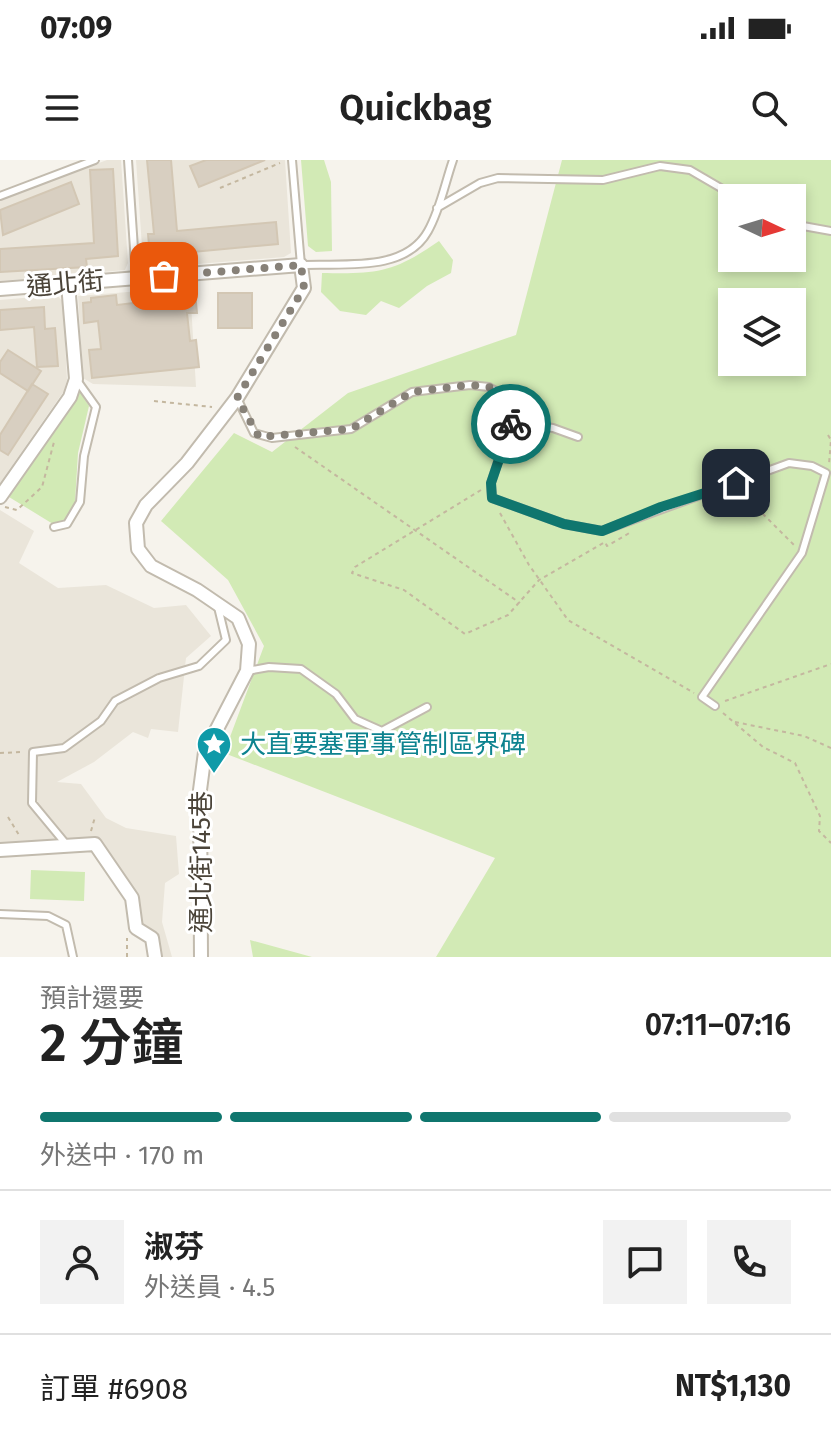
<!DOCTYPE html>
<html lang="zh-TW">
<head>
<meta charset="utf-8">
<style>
  :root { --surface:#fff; --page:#f2f2f2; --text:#222; --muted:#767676; --line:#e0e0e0; --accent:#0f766e }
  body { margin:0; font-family:"Fira Sans","Noto Sans TC",sans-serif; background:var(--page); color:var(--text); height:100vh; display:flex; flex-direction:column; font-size:30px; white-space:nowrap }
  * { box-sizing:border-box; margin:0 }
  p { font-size:26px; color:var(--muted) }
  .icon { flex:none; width:44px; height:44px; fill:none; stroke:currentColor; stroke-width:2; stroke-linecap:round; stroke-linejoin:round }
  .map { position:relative; height:797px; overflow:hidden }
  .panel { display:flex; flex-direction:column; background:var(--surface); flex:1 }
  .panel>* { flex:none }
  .needle { width:52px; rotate:94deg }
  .buttons { position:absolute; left:718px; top:24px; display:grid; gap:16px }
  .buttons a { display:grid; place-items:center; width:88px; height:88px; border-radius:0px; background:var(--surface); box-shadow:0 4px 12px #0003; font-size:40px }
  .pin { position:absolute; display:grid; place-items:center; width:68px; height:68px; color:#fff; margin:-34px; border-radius:16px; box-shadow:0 4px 12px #0006 }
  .courier { position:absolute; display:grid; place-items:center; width:80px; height:80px; margin:-40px; border:6px solid #0f766e; border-radius:50%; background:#fff; color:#222; box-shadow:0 2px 10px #0007 }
  .head em { font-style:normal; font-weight:600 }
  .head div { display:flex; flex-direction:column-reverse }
  .head { display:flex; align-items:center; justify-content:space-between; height:136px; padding:0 40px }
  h1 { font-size:52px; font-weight:600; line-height:60px }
  .bar { display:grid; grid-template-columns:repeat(4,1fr); gap:12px 8px; align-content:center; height:96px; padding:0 40px }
  .bar i { height:10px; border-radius:6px; background:var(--line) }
  .bar .current { background:var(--accent) }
  .bar p { grid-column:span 4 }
  .line { display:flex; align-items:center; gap:20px; padding:0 40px; border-top:2px solid var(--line) }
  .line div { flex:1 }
  .round { display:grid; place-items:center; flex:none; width:84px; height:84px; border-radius:0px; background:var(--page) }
  .status { display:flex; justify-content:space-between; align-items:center; height:56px; padding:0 40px; background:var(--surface); direction:ltr }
  .status svg { height:22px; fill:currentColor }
  header { display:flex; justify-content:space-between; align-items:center; height:104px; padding:0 40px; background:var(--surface); font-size:36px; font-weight:600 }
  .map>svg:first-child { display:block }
</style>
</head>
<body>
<div class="status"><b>07:09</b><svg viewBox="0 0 49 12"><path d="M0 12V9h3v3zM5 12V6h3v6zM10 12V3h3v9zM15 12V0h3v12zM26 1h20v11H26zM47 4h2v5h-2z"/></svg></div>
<header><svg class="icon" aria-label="menu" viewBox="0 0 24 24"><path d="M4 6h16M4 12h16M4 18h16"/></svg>Quickbag<svg class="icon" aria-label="search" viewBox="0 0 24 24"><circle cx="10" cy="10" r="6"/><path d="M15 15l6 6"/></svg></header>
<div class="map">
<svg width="831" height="797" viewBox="0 0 831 797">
  <rect width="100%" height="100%" fill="#f6f3ec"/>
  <path fill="#eae5da" d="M107 0H121L128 103 125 110 0 121V40Z
    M136 0H285L291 93 284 97 148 108 143 101Z
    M190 127 196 227 93 224 83 218 78 136Z
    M57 135 63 142 67 220 64 231 0 323V140Z
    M0 350 34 371 19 403 58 428 106 425 154 448 186 445 211 476 186 498 178 572 151 569 148 578 133 572 94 602 57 622 81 624 106 658 126 668 176 676 179 714 165 723 162 762 172 797H159V784L137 759 133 726 97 679 0 684Z"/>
  <path fill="#d2eab5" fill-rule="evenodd" d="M301 0H324L331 22 332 91 316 92 308 86Z
    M562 0H831V797H436L495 698 224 593 264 486 228 420 161 361 234 273 272 292 348 233 516 175ZM732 38H792V98H732ZM732 142H792V202H732Z
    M439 81 453 100 451 113 427 126 399 148 381 141 366 155 340 151 321 132 322 113C377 114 393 113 439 81Z
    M80 232 89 246 78 293 75 342 67 361 53 364 9 337Z
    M31 710 85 712 84 741 30 739Z
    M250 780 312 797H253Z"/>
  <path fill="#d8cfc1" stroke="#d3c7b4" stroke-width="2" d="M147 0H171L177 71 276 62 278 84 150 96 148 74H154Z
    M206 0H265L199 27 190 6Z
    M113 9 118 96 86 99 87 107 0 112V89L94 83 90 10Z
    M71 22 79 44 3 75 0 50Z
    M195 132 197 153H187L190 181 196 180 199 207 92 218 89 190 101 189 98 161 84 163 83 143 91 142V138L116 135 117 145 159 140V135Z
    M218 133H252V168H218Z
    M44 147 45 169 55 168 58 206 37 207 34 167 0 170V150Z
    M8 190 41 211 28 231 0 213V202Z
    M32 224 48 234 8 295 0 290V275Z"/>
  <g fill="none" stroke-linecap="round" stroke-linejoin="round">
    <g stroke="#c2bbae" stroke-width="10">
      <path id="lane" d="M128 0 136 118
        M292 0 301 105C342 103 405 113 428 71 440 50 445 23 453 0
        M0 36 95 0
        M437 48 480 23 498 18 603 20 660 6 690 10 738 38
        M792 64 831 71
        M237 238 254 273 272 278 351 269 412 232 470 225 489 227 499 233 511 262 491 323 492 338 564 364 602 371 789 303 812 306 826 313 802 393 702 537 715 546
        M511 262 553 268 578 277
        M54 367 67 364 80 342 84 296 96 247 76 219
        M247 511 269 507 301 509 336 534 355 559 382 571 427 547
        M66 684 32 643 33 592 64 588 101 561 115 541 159 518 199 506 226 480 218 447
        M0 754 48 756 66 765 73 797"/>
    </g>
    <g stroke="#c2bbae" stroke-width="16">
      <path id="street" d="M0 129 301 105 304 128 237 238 187 303 146 345 136 363 138 389 151 406 197 430 238 458 249 484 247 511 205 592 200 630 201 797
        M0 337 70 237 76 219 68 124
        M0 690 95 684 132 738 136 768 152 778 155 797"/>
    </g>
    <path stroke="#c4b79f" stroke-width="2" stroke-dasharray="4 4" stroke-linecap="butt" d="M220 28 280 3
      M154 241 212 247
      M828 275 831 280 829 304
      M295 287 520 443
      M481 330 355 407 352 413 404 430 465 474 508 455 539 420 605 382 607 386 631 372
      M740 331 795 386
      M5 347 17 350 42 327 54 282
      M500 353 529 405 568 460 694 533
      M725 541 831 504
      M723 553 763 587 795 603 820 656 819 671 831 683
      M735 562 804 576 831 588
      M0 593 22 592
      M8 657 19 675
      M91 671 95 657
      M127 797V778"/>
    <use href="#lane" stroke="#fff" stroke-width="6"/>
    <use href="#street" stroke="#fff" stroke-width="12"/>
  </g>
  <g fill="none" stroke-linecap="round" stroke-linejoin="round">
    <path stroke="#878178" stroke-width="8" stroke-dasharray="0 14.4" d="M164 116 301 105 304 128 237 238 259 277 351 269 412 232 470 225 489 227 499 233 509 251 511 264"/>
    <path stroke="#0f766e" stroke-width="10" d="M511 264 491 323 492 338 564 364 602 371 661 347 736 323"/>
  </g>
  <defs>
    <g id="sight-pin" transform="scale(1.8)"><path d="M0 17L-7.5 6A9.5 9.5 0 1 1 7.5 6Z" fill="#0f9aa8" stroke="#fff"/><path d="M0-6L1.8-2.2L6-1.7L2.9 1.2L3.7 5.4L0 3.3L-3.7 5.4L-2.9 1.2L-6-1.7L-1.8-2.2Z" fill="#fff"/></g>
  </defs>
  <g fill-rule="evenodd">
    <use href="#sight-pin" x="214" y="584"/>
  </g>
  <g text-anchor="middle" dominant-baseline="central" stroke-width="6" stroke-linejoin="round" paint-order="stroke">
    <g font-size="26" fill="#4b4439" stroke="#fff">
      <text transform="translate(65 124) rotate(-5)">通北街</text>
      <text transform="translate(201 702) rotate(-90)">通北街145巷</text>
    </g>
    <g font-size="26" fill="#0d838f" stroke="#fff" text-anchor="start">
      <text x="240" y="584">大直要塞軍事管制區界碑</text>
    </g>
  </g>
</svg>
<div class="buttons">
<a><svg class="needle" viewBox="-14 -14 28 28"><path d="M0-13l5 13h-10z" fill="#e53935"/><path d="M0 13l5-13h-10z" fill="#767676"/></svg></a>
<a><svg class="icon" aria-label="layers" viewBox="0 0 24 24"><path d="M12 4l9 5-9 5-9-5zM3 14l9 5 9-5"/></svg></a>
</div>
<div class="pin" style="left:164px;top:116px;background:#ea580c"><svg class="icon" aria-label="bag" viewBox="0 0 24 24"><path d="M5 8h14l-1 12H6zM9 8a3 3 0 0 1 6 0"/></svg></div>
<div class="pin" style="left:736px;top:323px;background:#1f2937"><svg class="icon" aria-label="home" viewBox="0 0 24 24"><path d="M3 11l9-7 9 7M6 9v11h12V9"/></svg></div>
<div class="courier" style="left:511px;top:264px"><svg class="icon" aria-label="bike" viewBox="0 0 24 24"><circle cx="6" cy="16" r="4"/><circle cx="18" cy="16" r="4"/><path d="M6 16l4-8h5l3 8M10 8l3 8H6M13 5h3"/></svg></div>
</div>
<section class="panel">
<div class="head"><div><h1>2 分鐘</h1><p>預計還要</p></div><em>07:11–07:16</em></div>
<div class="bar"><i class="current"></i><i class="current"></i><i class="current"></i><i></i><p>外送中 · 170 m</p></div>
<div class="line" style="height:144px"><a class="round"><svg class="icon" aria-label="person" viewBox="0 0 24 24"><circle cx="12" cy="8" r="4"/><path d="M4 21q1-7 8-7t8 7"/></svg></a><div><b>淑芬</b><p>外送員 · 4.5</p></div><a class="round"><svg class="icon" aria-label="chat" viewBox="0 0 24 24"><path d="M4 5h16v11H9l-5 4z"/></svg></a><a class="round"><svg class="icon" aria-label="phone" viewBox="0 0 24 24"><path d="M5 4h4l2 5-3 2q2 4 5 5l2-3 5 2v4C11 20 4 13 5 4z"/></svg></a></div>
<div class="line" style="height:104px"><div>訂單 #6908</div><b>NT$1,130</b></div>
</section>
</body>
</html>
